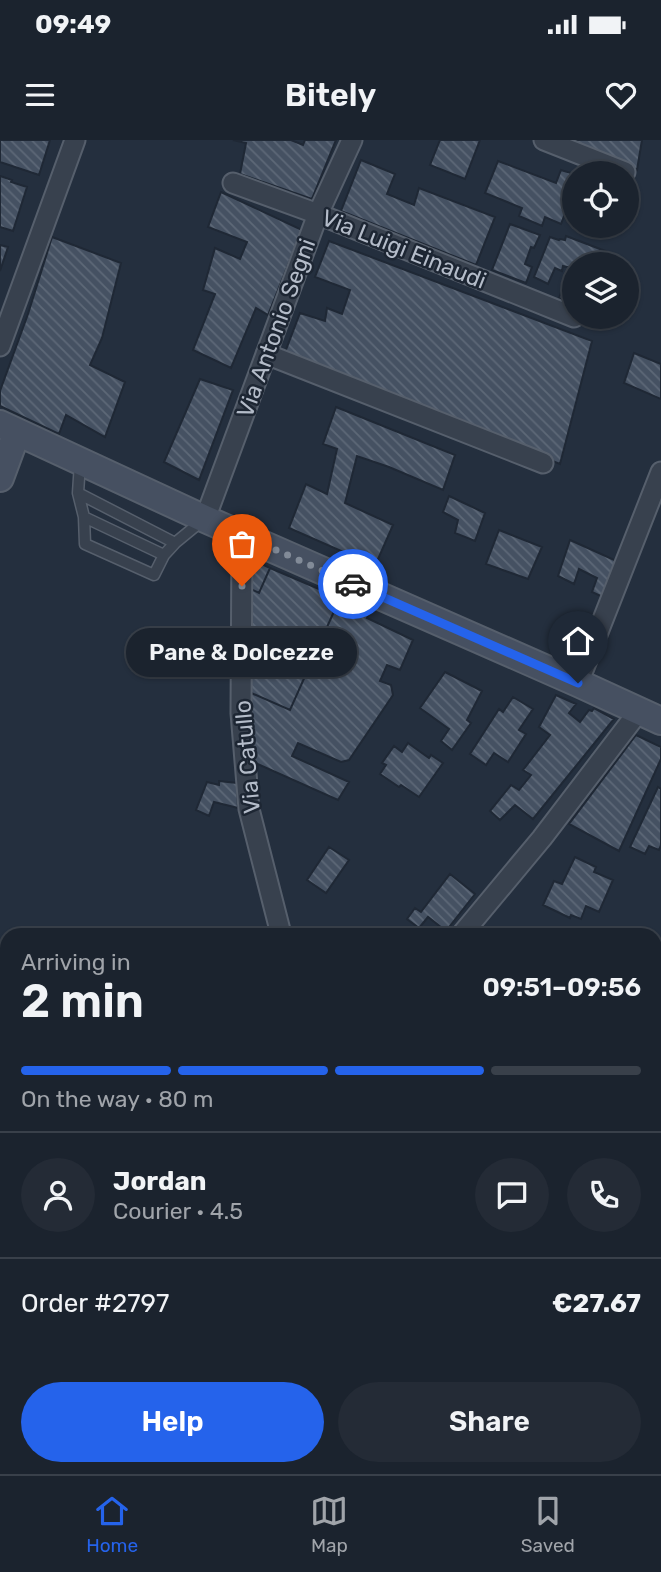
<!DOCTYPE html>
<html lang="en">
<head>
<meta charset="utf-8">
<style>
  :root { --surface:#1b232e; --page:#242b36; --text:#f1f3f6; --muted:#a0a4aa; --line:#39404a; --accent:#2563eb }
  body { margin:0; font-family:Rubik,sans-serif; background:var(--page); color:var(--text); height:100vh; display:flex; flex-direction:column; font-size:26px; white-space:nowrap }
  * { box-sizing:border-box; margin:0 }
  p { font-size:23px; color:var(--muted) }
  .icon { flex:none; width:38px; height:38px; fill:none; stroke:currentColor; stroke-width:2; stroke-linecap:round; stroke-linejoin:round }
  .map { position:relative; flex:1; overflow:hidden }
  .drawer { position:absolute; left:0px; top:788px; width:662px; height:548px; display:flex; flex-direction:column; background:var(--surface); border-radius:21px 21px 0 0; box-shadow:0 2px 5px #0004,0 0 0 2px var(--line) }
  .drawer>* { flex:none }
  .buttons { position:absolute; left:562px; top:21px; display:grid; gap:14px }
  .buttons a { display:grid; place-items:center; width:77px; height:77px; border-radius:50%; background:var(--surface); box-shadow:0 2px 5px #0004,0 0 0 2px var(--line); font-size:35px }
  .pin { position:absolute; display:grid; place-items:center; width:60px; height:60px; color:#fff; margin:-72px -30px; border-radius:50% 50% 50% 0; rotate:-45deg; box-shadow:0 0 7px #0007 }
  .pin .icon { rotate:45deg }
  .courier { position:absolute; display:grid; place-items:center; width:70px; height:70px; margin:-35px; border:5px solid #2563eb; border-radius:50%; background:#fff; color:#222; box-shadow:0 2px 9px #0007 }
  .bubble { position:absolute; height:49px; border-radius:24px; background:var(--surface); box-shadow:0 2px 5px #0004,0 0 0 2px var(--line); font-size:23px; font-weight:600; line-height:49px; text-align:center }
  .summary em { font-style:normal; font-weight:600 }
  .summary div { display:flex; flex-direction:column-reverse }
  .summary { display:flex; align-items:center; justify-content:space-between; height:119px; padding:0 21px }
  h1 { font-size:46px; font-weight:600; line-height:52px }
  .bar { display:grid; grid-template-columns:repeat(4,1fr); gap:10px 7px; align-content:center; height:84px; padding:0 21px }
  .bar i { height:9px; border-radius:5px; background:var(--line) }
  .bar .on { background:var(--accent) }
  .bar p { grid-column:span 4 }
  .line { display:flex; align-items:center; gap:18px; padding:0 21px; border-top:2px solid var(--line) }
  .line div { flex:1 }
  .round { display:grid; place-items:center; flex:none; width:74px; height:74px; border-radius:37px; background:var(--page) }
  .cta { display:flex; gap:14px; margin-top:auto; padding:14px 21px }
  .cta a { flex:1; height:80px; border-radius:42px; background:var(--accent); color:#fff; font-size:28px; font-weight:600; line-height:80px; text-align:center }
  .cta a+a { background:var(--page); color:var(--text) }
  .status { display:flex; justify-content:space-between; align-items:center; height:49px; padding:0 35px; background:var(--surface); direction:ltr }
  .status svg { height:19px; fill:currentColor }
  header { display:flex; justify-content:space-between; align-items:center; height:91px; padding:0 21px; background:var(--surface); font-size:32px; font-weight:600 }
  .dock { display:flex; justify-content:space-around; align-items:center; height:98px; border-top:2px solid var(--line); background:var(--surface); font-size:19px; color:var(--muted) }
  .dock a { display:grid; justify-items:center; gap:4px }
  .dock .on { color:var(--accent) }
  .map>svg:first-child { display:block }
</style>
</head>
<body>
<div class="status"><b>09:49</b><svg viewBox="0 0 49 12"><path d="M0 12V9h3v3zM5 12V6h3v6zM10 12V3h3v9zM15 12V0h3v12zM26 1h20v11H26zM47 4h2v5h-2z"/></svg></div>
<header><svg class="icon" aria-label="menu" viewBox="0 0 24 24"><path d="M4 6h16M4 12h16M4 18h16"/></svg>Bitely<svg class="icon" aria-label="heart" viewBox="0 0 24 24"><path d="M12 20l-8-8c-3-5 5-10 8-4 3-6 11-1 8 4z"/></svg></header>
<div class="map">
<svg width="661" height="1334" viewBox="0 0 661 1334">
  <defs>
    <pattern id="building-back-hatch" width="6" height="6" patternUnits="userSpaceOnUse" patternTransform="scale(1.75)"><rect width="6" height="6" fill="#455162"/><path d="M-1 5l2 2M0 0l6 6M5-1l2 2" fill="none" stroke="#5d6877"/></pattern>
  </defs>
  <rect width="100%" height="100%" fill="#242f3e"/>
  <path fill="url(#building-back-hatch)" stroke="#1f2835" stroke-width="2" d="M0 0H50L39 35 0 22Z
    M233 0H291L303 5 305 0H336L312 59 240 34 246 3Z
    M440 0H480L465 39 430 25Z
    M564 0H642L637 30Z
    M361 20 395 34 387 54 414 65 419 48 495 77 476 125 341 71Z
    M498 21 556 43 561 30 574 34V50L561 84 545 77 542 86 519 76 522 68 485 53Z
    M0 36 12 40 11 42 27 47 13 91 0 87Z
    M221 52 302 90 268 175 256 168 231 228 193 210 215 154 203 150 215 108 240 119 247 102 208 87Z
    M510 84 540 95 534 108 531 107 525 124 532 127 526 143 492 130Z
    M566 96 613 114 611 124H574V164L559 158 571 128 563 126 562 131 555 128 548 144 534 137 550 97 559 100 560 99 565 100Z
    M52 97 121 123 102 198 90 225 125 242 105 297 66 275 59 294 0 266V251L28 174Z
    M329 101 592 201 560 324 284 215 300 173 325 181 327 168 342 174 350 150 315 137Z
    M0 105 8 107 0 131Z
    M634 213 661 224V259L624 243Z
    M200 239 233 250 199 340 164 322Z
    M336 267 455 315 443 350 389 327 357 316 345 363 393 385 375 426 289 388 306 344 327 354 337 309 323 304Z
    M449 356 485 373 475 401 455 393 458 380 443 372Z
    M499 390 542 407 528 439 486 424Z
    M570 400 621 423 607 459 592 452 597 438 579 429 574 444 558 436Z
    M251 419 270 428 259 453 247 447Z
    M270 428 340 458 290 570 249 552 247 447 259 453Z
    M340 458 370 472 367 478 413 500 400 530 387 525 380 541 391 545 393 555 349 620 341 622 298 603 292 616 349 642 338 660 251 621 249 552 290 570Z
    M445 532 482 551 467 580 471 583 452 610 441 601 449 589 420 568Z
    M556 555 576 564 569 573 580 582 589 570 592 571 594 568 614 579 533 679 515 665 500 680 490 671 511 645 519 650 531 635 523 630 550 595 539 587Z
    M513 557 533 569 519 590 526 594 508 622 494 613 486 625 470 614 499 569 503 572Z
    M636 595 661 607V619L619 711 569 684Z
    M408 603 429 618 431 615 443 623 419 657 401 645 399 647 380 634 386 625 382 623 394 606 402 612Z
    M219 641 237 643 238 668 214 662 209 676 196 670 207 642 219 645Z
    M658 647 661 649V705L659 710 649 706 645 714 630 707Z
    M329 707 349 720 326 753 307 740Z
    M575 717 596 727 594 732 613 740 599 772 586 766 581 779 571 775 570 778 543 765 554 741 562 744Z
    M450 734 475 754 446 791 428 777 419 788 407 779 415 768 421 772Z
    M654 1215 659 1218 661 1215V1234L654 1230Z
    M661 1241V1269L654 1274V1244L658 1246Z
    M256 1328H283L286 1331 282 1334H250Z
    M547 1328H585L586 1330 580 1334H547L550 1331Z
    M631 1328H652L646 1334H624Z"/>
  <g fill="none" stroke-linecap="round" stroke-linejoin="round">
    <g stroke="#565f6c" stroke-width="13">
      <path id="lane" d="M80 323 78 353 84 377 85 404 154 435 164 415 175 403 203 380
        M78 353 175 403
        M84 377 164 415"/>
    </g>
    <g stroke="#565f6c" stroke-width="23">
      <path id="street" d="M544 0 625 32
        M233 43 318 74 574 177
        M0 206 75 0
        M266 214 543 323
        M205 379 318 74 352 0
        M242 395 241 573 249 669 281 794
        M578 543 661 332
        M462 794 542 698 639 571
        M654 1312 661 1320
        M230 1330 233 1328"/>
    </g>
    <g stroke="#565f6c" stroke-width="30">
      <path id="secondary" d="M0 284 205 379 578 543 661 581
        M0 338 17 292"/>
    </g>
    <use href="#lane" stroke="#38414e" stroke-width="10"/>
    <use href="#street" stroke="#38414e" stroke-width="19"/>
    <use href="#secondary" stroke="#465061" stroke-width="26"/>
  </g>
  <g fill="none" stroke-linecap="round" stroke-linejoin="round">
    <path stroke="#828b98" stroke-width="7" stroke-dasharray="0 12.6" d="M242 446V395L353 444"/>
    <path stroke="#2563eb" stroke-width="9" d="M353 444 578 543"/>
  </g>
  <g text-anchor="middle" dominant-baseline="central" stroke-width="5" stroke-linejoin="round" paint-order="stroke">
    <g font-size="23" fill="#b4bcc9" stroke="#1d2633">
      <text transform="translate(404 109) rotate(22)">Via Luigi Einaudi</text>
      <text transform="translate(276 188) rotate(-70)">Via Antonio Segni</text>
      <text transform="translate(247 617) rotate(-95)">Via Catullo</text>
    </g>
  </g>
</svg>
<div class="buttons">
<a><svg class="icon" aria-label="locate" viewBox="0 0 24 24"><circle cx="12" cy="12" r="6"/><path d="M12 2v4M12 18v4M2 12h4M18 12h4"/></svg></a>
<a><svg class="icon" aria-label="layers" viewBox="0 0 24 24"><path d="M12 4l9 5-9 5-9-5zM3 14l9 5 9-5"/></svg></a>
</div>
<div class="pin" style="left:242px;top:446px;background:#ea580c"><svg class="icon" aria-label="bag" viewBox="0 0 24 24"><path d="M5 8h14l-1 12H6zM9 8a3 3 0 0 1 6 0"/></svg></div>
<div class="pin" style="left:578px;top:543px;background:#1f2937"><svg class="icon" aria-label="home" viewBox="0 0 24 24"><path d="M3 11l9-7 9 7M6 9v11h12V9"/></svg></div>
<div class="courier" style="left:353px;top:444px"><svg class="icon" aria-label="car" viewBox="0 0 24 24"><path d="M5 17H2v-5l4-1 3-4h7l3 4 3 1v5h-3M9 17h6M6 11h13"/><circle cx="7" cy="17" r="2"/><circle cx="17" cy="17" r="2"/></svg></div>
<div class="bubble" style="left:126px;top:488px;width:231px">Pane &amp; Dolcezze</div>
<section class="drawer">
<div class="summary"><div><h1>2 min</h1><p>Arriving in</p></div><em>09:51–09:56</em></div>
<div class="bar"><i class="on"></i><i class="on"></i><i class="on"></i><i></i><p>On the way · 80 m</p></div>
<div class="line" style="height:126px"><a class="round"><svg class="icon" aria-label="person" viewBox="0 0 24 24"><circle cx="12" cy="8" r="4"/><path d="M4 21q1-7 8-7t8 7"/></svg></a><div><b>Jordan</b><p>Courier · 4.5</p></div><a class="round"><svg class="icon" aria-label="chat" viewBox="0 0 24 24"><path d="M4 5h16v11H9l-5 4z"/></svg></a><a class="round"><svg class="icon" aria-label="phone" viewBox="0 0 24 24"><path d="M5 4h4l2 5-3 2q2 4 5 5l2-3 5 2v4C11 20 4 13 5 4z"/></svg></a></div>
<div class="line" style="height:91px"><div>Order #2797</div><b>€27.67</b></div>
<div class="cta"><a>Help</a><a>Share</a></div>
</section>
</div>
<nav class="dock">
<a class="on"><svg class="icon" aria-label="home" viewBox="0 0 24 24"><path d="M3 11l9-7 9 7M6 9v11h12V9"/></svg>Home</a>
<a><svg class="icon" aria-label="map" viewBox="0 0 24 24"><path d="M3 6l6-2 6 2 6-2v14l-6 2-6-2-6 2zM9 4v14M15 6v14"/></svg>Map</a>
<a><svg class="icon" aria-label="saved" viewBox="0 0 24 24"><path d="M7 4h10v16l-5-4-5 4z"/></svg>Saved</a>
</nav>
</body>
</html>
